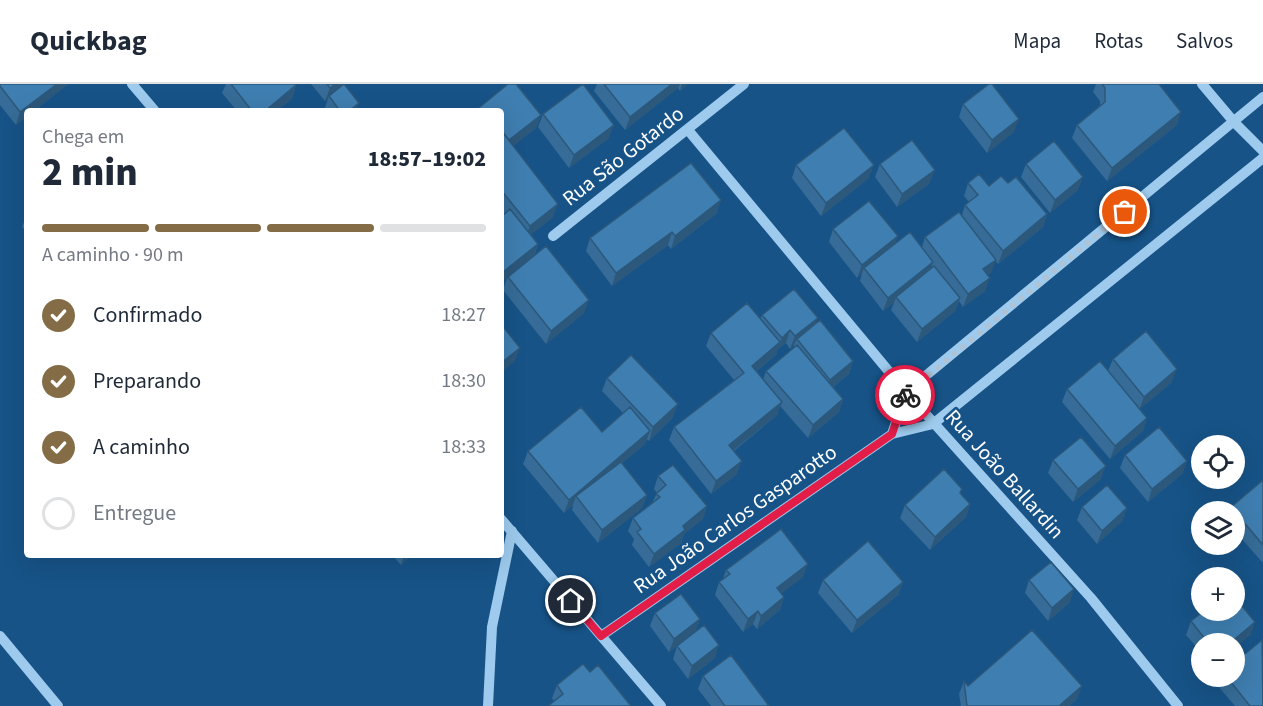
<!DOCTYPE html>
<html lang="pt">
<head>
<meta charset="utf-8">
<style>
  :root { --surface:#fff; --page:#f2f2f3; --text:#1f2937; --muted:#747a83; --line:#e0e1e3; --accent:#846c47 }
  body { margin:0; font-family:"Source Sans 3",sans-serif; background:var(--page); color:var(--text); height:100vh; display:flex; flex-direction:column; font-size:22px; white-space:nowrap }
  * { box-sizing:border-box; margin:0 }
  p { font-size:20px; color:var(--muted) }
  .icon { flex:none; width:33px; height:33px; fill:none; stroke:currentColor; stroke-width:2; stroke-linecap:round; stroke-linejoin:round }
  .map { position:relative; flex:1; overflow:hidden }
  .details { position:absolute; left:24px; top:24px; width:480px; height:450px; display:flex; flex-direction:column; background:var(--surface); border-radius:6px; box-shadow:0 6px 24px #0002 }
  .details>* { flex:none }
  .tools { position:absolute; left:1191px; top:351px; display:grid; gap:12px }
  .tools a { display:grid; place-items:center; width:54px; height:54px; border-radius:50%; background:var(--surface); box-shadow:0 6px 24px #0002; font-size:30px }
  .pin { position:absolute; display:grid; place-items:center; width:51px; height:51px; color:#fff; margin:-26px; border:3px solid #fff; border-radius:50%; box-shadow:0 2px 6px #0007 }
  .courier { position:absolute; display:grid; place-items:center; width:60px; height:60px; margin:-30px; border:4px solid #e11d48; border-radius:50%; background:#fff; color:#222; box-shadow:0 2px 8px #0007 }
  .overview em { font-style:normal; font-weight:800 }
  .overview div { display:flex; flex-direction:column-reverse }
  .overview { display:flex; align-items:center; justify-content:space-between; height:102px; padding:0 18px }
  h1 { font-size:39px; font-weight:800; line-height:45px }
  .bar { display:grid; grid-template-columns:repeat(4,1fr); gap:9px 6px; align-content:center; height:72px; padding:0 18px }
  .bar i { height:8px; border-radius:4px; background:var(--line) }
  .bar .selected { background:var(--accent) }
  .bar p { grid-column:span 4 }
  ol { padding:0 18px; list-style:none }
  li { display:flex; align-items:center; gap:18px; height:66px }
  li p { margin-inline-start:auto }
  li .icon { padding:6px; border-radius:50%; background:var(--accent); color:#fff; stroke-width:4 }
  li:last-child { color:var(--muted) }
  li i { width:33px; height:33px; border:3px solid var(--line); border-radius:50% }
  header { display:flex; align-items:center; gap:36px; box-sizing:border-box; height:84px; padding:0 30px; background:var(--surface); border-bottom:2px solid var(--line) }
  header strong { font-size:28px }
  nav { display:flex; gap:33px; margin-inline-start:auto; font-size:21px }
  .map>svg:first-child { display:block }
</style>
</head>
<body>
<header>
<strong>Quickbag</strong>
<nav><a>Mapa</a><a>Rotas</a><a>Salvos</a></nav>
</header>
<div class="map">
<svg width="1263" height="622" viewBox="0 0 1263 622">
  <rect width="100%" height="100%" fill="#175387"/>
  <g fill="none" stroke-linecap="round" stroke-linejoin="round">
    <path stroke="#9dcaed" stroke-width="10" d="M132 0 155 27
      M1202 0 1234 38 1263 67
      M688 46 906 308 1091 514 1178 622
      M553 152 744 0
      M892 350 906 308 1263 13
      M501 435 661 622
      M0 552 58 622
      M601 552 892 350 933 340 1263 74
      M488 622 492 543 512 447"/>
  </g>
  <path fill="#366c97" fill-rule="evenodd" d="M0 0H68L34 27H27V32L16 41 0 21Z
    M226 0H295L296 1 292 15 276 27H237L222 9Z
    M311 0H346L345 1 356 27H325L324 26 328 15 325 17Z
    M597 0H688L680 7 678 4 625 46 594 7Z
    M1096 0H1159L1177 41 1107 97 1072 54 1077 41 1100 21V17L1093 8Z
    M963 20 1014 48 987 69 959 33Z
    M501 27 541 31 536 44 513 62 553 133 530 151 538 160 534 172 584 229 546 260 503 206 507 194 501 199V133L505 130 501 125Z
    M543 30 609 54 569 84 538 43Z
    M880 80 930 99 897 123 875 93Z
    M1026 80 1078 106 1050 129 1021 93Z
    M796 81 869 94 821 132 792 94Z
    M968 99 989 102 1008 99 1047 130 1043 143 998 180 995 176 991 189 988 191 985 207 963 223 959 217 955 227 917 258 891 226 894 219 883 227 860 197 862 189 857 194 829 158 833 145 895 160 922 163 925 153 962 131 965 121 969 118 964 112Z
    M721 116 716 130 671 165 668 161 612 202 586 167 590 154Z
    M27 130V148L22 143Z
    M762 231 815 240 853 277 849 290 833 303 843 315 839 328 808 354 780 322 777 331 734 367 737 390 711 410 669 356 674 343 734 296 706 262 711 249 760 235ZM786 259 790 265 794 261V264L766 287 763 296 757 287 776 271 777 266Z
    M1113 275 1172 298 1140 325 1147 334 1143 347 1110 375 1062 318 1067 305 1108 287Z
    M607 294 673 333 649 357 647 355 645 360 622 379 647 411 642 424 598 459 572 426 573 421 564 429 523 380 528 367 602 348 623 329 602 307Z
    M1125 371 1187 377 1182 390 1148 418 1120 384Z
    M1053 376 1101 395 1073 418 1048 389Z
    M658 392 707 422 703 435 684 450 681 459 649 483 632 461 634 455 628 447 633 434 652 419 657 409 654 405Z
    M1263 396V477L1262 478 1234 446V428H1230L1231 423Z
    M970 420 966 433 930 466 900 434 905 421Z
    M1082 423 1127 424 1122 437 1097 460 1077 436Z
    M392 471H411L401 481Z
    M726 486 803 493 781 509 784 513 780 526 757 545 753 540 743 548 715 511 719 498 723 495Z
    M823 496 903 498 898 511 852 549 818 509Z
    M1029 496 1070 518 1048 537 1025 509Z
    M655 529 700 535 695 548 715 574 688 595 673 575 677 562 686 555 669 568 650 542Z
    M1191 537 1251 551 1234 560H1202V569L1186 551Z
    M590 588 554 617 552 614 557 601Z
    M703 592 769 622H711L698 605Z
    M1222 592H1234L1263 622H1235L1218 602Z
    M964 597 968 602 1077 615 1069 622H961L959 610Z"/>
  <path fill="#2c587b" d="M57 0H68L34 27H27V32L16 41 20 28Z
    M335 0H346L330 14 329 12 328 15 325 17 330 4Z
    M672 0H680L678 4 625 46 630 33Z
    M682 0H688L680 7Z
    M296 1 292 15 276 27H265Z
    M359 19 356 27H349Z
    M1181 28 1177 41 1107 97 1112 84Z
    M541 31 536 44 505 69 509 56Z
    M1019 35 1014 48 987 69 992 56Z
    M614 41 609 54 569 84 574 71Z
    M874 81 869 94 821 132 826 119Z
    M935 86 930 99 897 123 902 110Z
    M1083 93 1078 106 1050 129 1055 116Z
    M721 116 716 130 671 165 675 152Z
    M558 120 553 133 525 155 530 142Z
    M1047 130 1043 143 998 180 1003 167Z
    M672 148 668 161 612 202 616 189Z
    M898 152 893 165 864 184 862 189 857 194 862 181Z
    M538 160 533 173 501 199V194L503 188Z
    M996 176 991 189 978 198 983 185Z
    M933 178 929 191 896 213 894 219 883 227 888 214Z
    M990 194 985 207 963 223 968 210Z
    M960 214 955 227 917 258 922 245Z
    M589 216 584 229 546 260 551 247Z
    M818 234 813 247 797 255 794 261 790 265 795 252Z
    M790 246 786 259 777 266 776 271 747 295 752 282 780 259 782 254Z
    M520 264 515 277 501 289V279Z
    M853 277 849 290 825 309 830 296Z
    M1177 285 1172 298 1139 326 1144 313Z
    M843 315 839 328 808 354 813 341Z
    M782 318 777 331 724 374 729 361Z
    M678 320 673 333 649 357 653 343Z
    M1147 334 1143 347 1110 375 1115 362Z
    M650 347 645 360 579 416 576 412 573 421 564 429 569 416Z
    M742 377 737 390 711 410 716 397Z
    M1187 377 1182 390 1148 418 1152 405Z
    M1106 382 1101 395 1073 418 1078 405Z
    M647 411 642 424 598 459 602 446Z
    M970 420 966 433 930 466 935 453Z
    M707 422 703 435 684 450 681 459 649 483 654 470 683 442Z
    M1127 424 1122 437 1097 460 1102 447Z
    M404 471H411L401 481Z
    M808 480 803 493 772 517 777 504Z
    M903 498 898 511 852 549 857 536Z
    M1074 505 1070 518 1048 537 1052 524Z
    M784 513 780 526 757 545 761 532Z
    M758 527 753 540 743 548 748 535Z
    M700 535 695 548 669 568 674 555Z
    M1255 538 1251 551 1234 564V560H1229Z
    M719 561 715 574 688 595 692 582Z
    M1082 602 1077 615 1069 622H1059Z"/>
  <path fill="#3f7eb0" stroke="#2c587b" stroke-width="1.5" d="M0 0H57L20 28 0 2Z
    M231 0H295L296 1 265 27H252Z
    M327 0H335L330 4Z
    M344 0 359 19 349 27H340L329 12Z
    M508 0H516L541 31 509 56 501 46V27H475Z
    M583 0 614 41 574 71 543 30Z
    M604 0H672L630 33Z
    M989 0H992L1019 35 992 56 963 20Z
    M1102 0H1159L1181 28 1112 84 1077 41 1105 18V4Z
    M844 44 874 81 826 119 796 81Z
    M501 46 558 120 530 142 501 106Z
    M912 56 935 86 902 110 880 80Z
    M1054 57 1083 93 1055 116 1026 80Z
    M691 79 721 116 675 152 672 148 616 189 590 154Z
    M979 90 989 102 1001 92 1008 99 1016 93 1047 130 1003 167 965 121 978 111 968 99Z
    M869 117 898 152 862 181 833 145Z
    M510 125 538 160 503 188 501 185V133Z
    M959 128 996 176 983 185 990 194 968 210 925 153Z
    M910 148 933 178 888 214 864 184Z
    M546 162 589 216 551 247 508 193Z
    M934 182 960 214 922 245 896 213Z
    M794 205 818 234 795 252 790 246 782 254 762 231Z
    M747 219 780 258 752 282 782 318 729 361 742 377 716 397 674 343 744 289 711 249Z
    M820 236 853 277 830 296 797 255Z
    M501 240 520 264 501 279Z
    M1146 247 1177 285 1144 313 1113 275Z
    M797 261 843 315 813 341 766 287Z
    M631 271 678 320 653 343 607 294Z
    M1100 277 1147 334 1115 362 1067 305Z
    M581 323 602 348 630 323 650 347 569 416 528 367Z
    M1159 343 1187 377 1152 405 1125 371Z
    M1081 353 1106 382 1078 405 1053 376Z
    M621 378 647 411 602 446 576 412Z
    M673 381 707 422 683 442 685 446 654 470 637 448 641 445 633 434 660 413 656 410 666 401 658 392Z
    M944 385 962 405 960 409 970 420 935 453 905 421Z
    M1263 396V461L1231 423Z
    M1107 401 1127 424 1102 447 1082 423Z
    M781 445 808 480 777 504 784 513 761 532 758 527 748 535 719 498 730 490 726 486Z
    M868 457 903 498 857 536 823 496Z
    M1051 478 1074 505 1052 524 1029 496Z
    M681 510 700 535 674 555 655 529Z
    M1234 512 1255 538 1229 560H1209L1191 537 1205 526H1234Z
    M704 541 719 561 692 582 677 562Z
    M1032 546 1082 602 1059 622H967L964 597 968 602Z
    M1262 556 1263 622H1250L1226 592H1234V579Z
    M731 571 769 622H725L703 592Z
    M583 580 590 588 598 581 631 622H548L563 610 557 601Z"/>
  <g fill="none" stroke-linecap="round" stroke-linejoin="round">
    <path stroke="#aec3d5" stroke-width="6" stroke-dasharray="0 10.8" d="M905 311 1125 128"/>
    <path stroke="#e11d48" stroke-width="8" d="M571 517 601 552 892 350 905 311"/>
  </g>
  <g text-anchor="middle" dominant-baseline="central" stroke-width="5" stroke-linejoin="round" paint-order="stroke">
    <g font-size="21" fill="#fff" stroke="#175387">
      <text transform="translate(623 72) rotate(-38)">Rua São Gotardo</text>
      <text transform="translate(1005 390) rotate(48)">Rua João Ballardin</text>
      <text transform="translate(735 435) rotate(-35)">Rua João Carlos Gasparotto</text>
    </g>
  </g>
</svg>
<div class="tools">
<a><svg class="icon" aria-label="locate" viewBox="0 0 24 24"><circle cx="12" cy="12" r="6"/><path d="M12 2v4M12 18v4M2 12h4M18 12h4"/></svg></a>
<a><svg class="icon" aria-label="layers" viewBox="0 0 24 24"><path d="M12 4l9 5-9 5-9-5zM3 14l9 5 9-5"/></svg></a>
<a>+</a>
<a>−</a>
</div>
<div class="pin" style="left:1125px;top:128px;background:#ea580c"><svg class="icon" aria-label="bag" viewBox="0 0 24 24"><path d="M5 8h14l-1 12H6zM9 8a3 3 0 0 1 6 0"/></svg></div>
<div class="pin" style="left:571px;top:517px;background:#1f2937"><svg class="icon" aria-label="home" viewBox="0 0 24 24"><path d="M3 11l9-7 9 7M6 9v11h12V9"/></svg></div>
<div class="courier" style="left:905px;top:311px"><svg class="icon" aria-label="bike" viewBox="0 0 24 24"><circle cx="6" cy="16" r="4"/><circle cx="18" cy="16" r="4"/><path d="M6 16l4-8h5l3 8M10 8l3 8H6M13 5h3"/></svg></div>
<section class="details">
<div class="overview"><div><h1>2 min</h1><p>Chega em</p></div><em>18:57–19:02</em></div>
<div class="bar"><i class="selected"></i><i class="selected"></i><i class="selected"></i><i></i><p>A caminho · 90 m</p></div>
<ol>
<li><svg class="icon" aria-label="check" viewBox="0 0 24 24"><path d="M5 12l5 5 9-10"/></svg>Confirmado<p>18:27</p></li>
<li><svg class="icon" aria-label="check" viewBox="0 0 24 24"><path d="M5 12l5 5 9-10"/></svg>Preparando<p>18:30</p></li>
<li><svg class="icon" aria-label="check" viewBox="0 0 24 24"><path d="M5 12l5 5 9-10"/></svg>A caminho<p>18:33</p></li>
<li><i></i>Entregue</li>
</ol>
</section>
</div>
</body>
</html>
